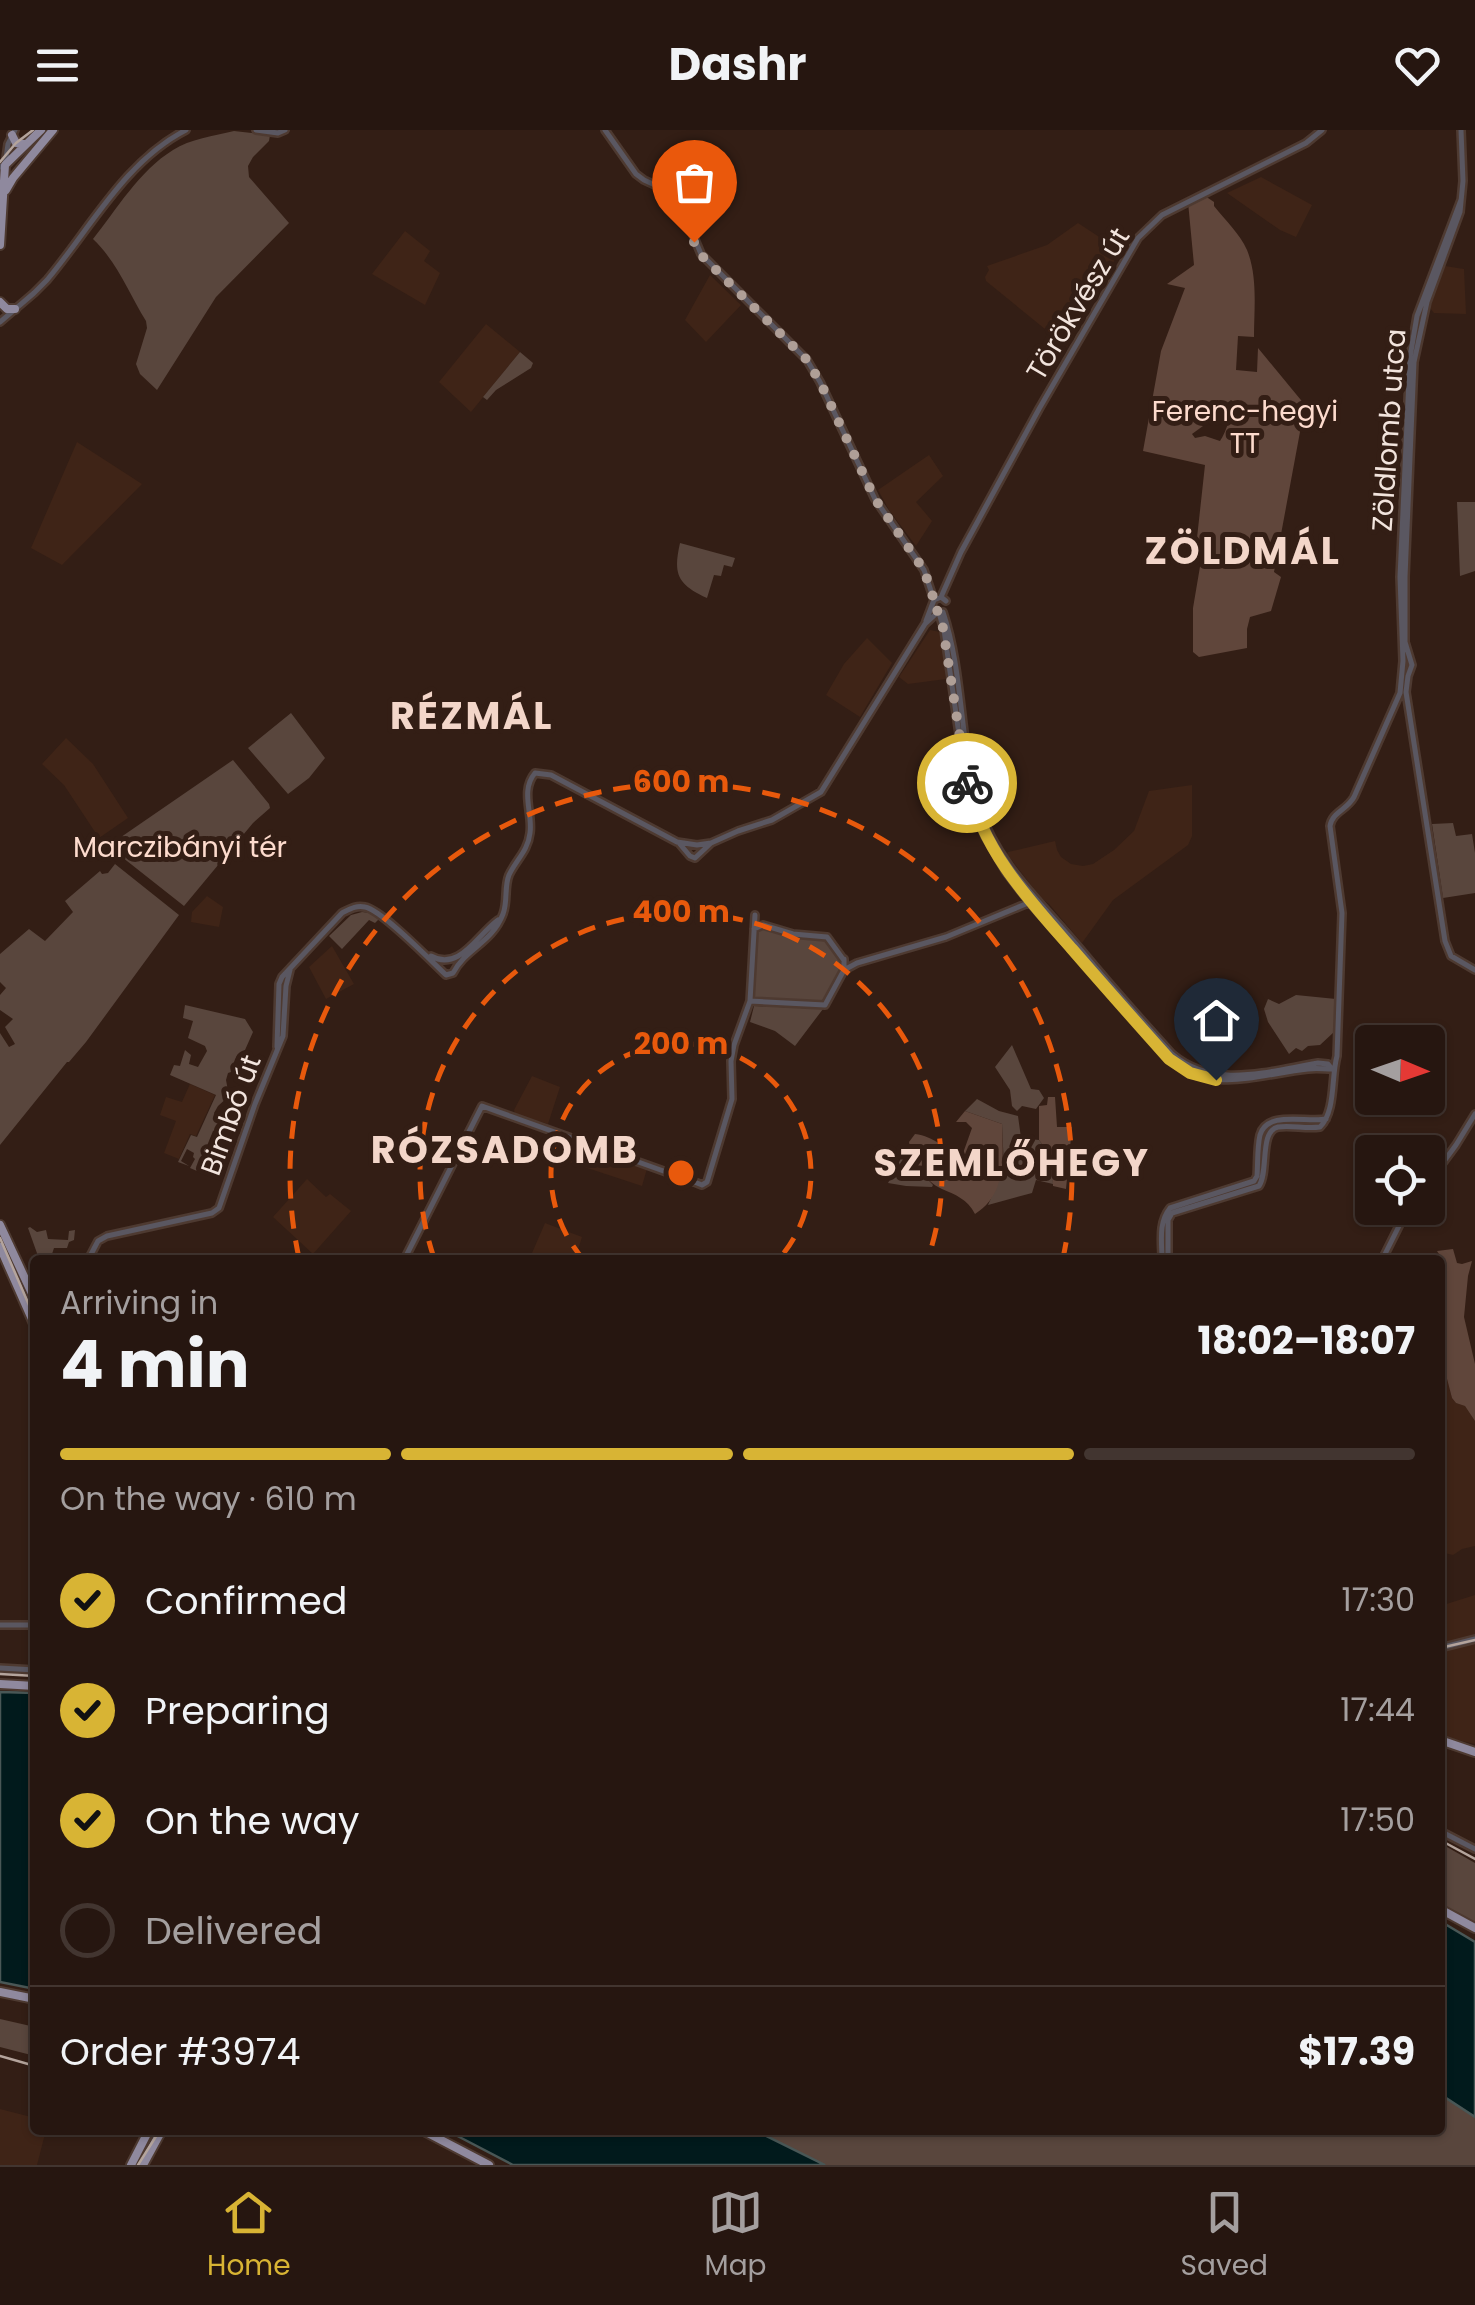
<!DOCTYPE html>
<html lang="en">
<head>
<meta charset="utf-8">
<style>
  :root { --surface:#261610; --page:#32231e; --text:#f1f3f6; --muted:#a49f9f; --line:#423530; --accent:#d8b434 }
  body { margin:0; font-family:Poppins,sans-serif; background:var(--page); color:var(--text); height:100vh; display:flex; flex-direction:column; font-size:38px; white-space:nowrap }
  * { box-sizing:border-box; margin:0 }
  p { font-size:32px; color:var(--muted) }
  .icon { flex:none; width:55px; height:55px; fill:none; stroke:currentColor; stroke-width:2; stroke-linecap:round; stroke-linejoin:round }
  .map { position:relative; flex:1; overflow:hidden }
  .panel { position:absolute; left:30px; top:1125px; width:1415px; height:880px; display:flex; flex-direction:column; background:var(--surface); border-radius:10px; box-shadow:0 2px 8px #0004,0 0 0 2px var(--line) }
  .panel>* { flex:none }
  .needle { width:65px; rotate:92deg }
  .buttons { position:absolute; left:1355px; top:895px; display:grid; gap:20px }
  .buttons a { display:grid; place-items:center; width:90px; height:90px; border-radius:10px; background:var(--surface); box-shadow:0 2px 8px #0004,0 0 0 2px var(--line); font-size:50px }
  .pin { position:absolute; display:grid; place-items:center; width:85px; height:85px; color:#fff; margin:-102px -42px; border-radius:50% 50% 50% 0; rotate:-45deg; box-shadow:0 0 10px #0007 }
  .pin .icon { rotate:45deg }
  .courier { position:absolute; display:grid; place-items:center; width:100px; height:100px; margin:-50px; border:8px solid #d8b434; border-radius:50%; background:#fff; color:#222; box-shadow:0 2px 12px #0007 }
  .headline em { font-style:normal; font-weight:700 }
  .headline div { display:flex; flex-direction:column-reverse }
  .headline { display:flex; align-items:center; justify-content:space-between; height:170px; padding:0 30px }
  h1 { font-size:65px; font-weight:700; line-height:75px }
  .bar { display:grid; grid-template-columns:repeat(4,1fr); gap:15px 10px; align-content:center; height:120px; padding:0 30px }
  .bar i { height:12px; border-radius:8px; background:var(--line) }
  .bar .on { background:var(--accent) }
  .bar p { grid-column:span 4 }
  .line { display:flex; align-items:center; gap:25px; padding:0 30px; border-top:2px solid var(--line) }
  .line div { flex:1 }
  ol { padding:0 30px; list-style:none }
  li { display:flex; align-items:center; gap:30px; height:110px }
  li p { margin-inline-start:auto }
  li .icon { padding:10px; border-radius:50%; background:var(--accent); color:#111; stroke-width:4 }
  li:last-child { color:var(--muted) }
  li i { width:55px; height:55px; border:5px solid var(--line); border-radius:50% }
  header { display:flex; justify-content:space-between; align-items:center; height:130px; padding:0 30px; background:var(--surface); font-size:45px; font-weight:700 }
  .tabs { display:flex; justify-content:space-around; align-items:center; height:140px; border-top:2px solid var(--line); background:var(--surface); font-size:28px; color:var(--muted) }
  .tabs a { display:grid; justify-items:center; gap:5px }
  .tabs .on { color:var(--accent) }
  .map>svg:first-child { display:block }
</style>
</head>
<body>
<header><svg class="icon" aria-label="menu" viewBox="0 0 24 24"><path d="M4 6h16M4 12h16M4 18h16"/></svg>Dashr<svg class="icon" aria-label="heart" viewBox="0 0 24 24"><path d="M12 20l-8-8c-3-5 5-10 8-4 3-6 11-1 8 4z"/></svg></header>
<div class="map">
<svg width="1475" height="2035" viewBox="0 0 1475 2035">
  <rect width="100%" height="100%" fill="#331e15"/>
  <path fill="#3f2417" d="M1261 47 1312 75 1296 107 1280 100 1227 63Z
    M1078 93 1116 118 1119 122 1067 217 986 151 985 147 989 140 987 136 1047 115Z
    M405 101 430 121 424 131 440 143 425 175 372 144Z
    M1445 136 1464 139 1466 184 1434 183 1430 178Z
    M710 145 741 175 706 212 685 190Z
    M486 194 520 222 471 282 439 252Z
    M77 312 142 354 62 435 31 418Z
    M929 325 943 346 916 372 932 391 916 416 889 380 878 360Z
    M930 500 940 502 942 505 946 549 908 554 899 547Z
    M867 508 892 533 860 587 826 565 844 534Z
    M66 608 93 634 128 688 99 708 64 655 42 634Z
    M1192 655V706L1188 715 1113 770 1082 813 1049 774 1041 768 1007 724 1008 722 1055 711 1057 720 1061 727 1071 734 1083 736 1093 734 1114 720 1134 701 1149 661Z
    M207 766 223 777 219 797 191 792 192 782Z
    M332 816 354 854 326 869 309 837Z
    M532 946 560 957 548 994 515 984 514 980Z
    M190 954 215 965 196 1006 190 1004 179 1029 164 1023 176 991 160 985 166 967 182 972Z
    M575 1008 648 1035 642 1056 566 1031Z
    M307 1049 326 1067 330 1064 351 1081 313 1124 273 1087Z
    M545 1093 582 1107 575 1130H529Z
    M1440 1239 1446 1245 1452 1268 1456 1273 1465 1276 1475 1291V1416L1462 1419 1453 1425 1440 1422Z
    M1475 1465V1614L1440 1606V1476Z
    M0 1979 35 1988V2000H46L37 2035H0Z"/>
  <path fill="#59463d" d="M234 1 270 5 269 11 253 27 248 36 249 47 289 93 216 167 157 260 140 244 136 234 147 198 146 191C129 164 118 133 93 109 117 79 139 41 173 20 190 9 214 6 234 1Z
    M520 222 533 233 531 238 496 260 487 270 483 267Z
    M1457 372H1475V441L1460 446Z
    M680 413 735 428 732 437 724 435 721 446 714 445 707 468C677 454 673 444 680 413Z
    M291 583 325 628 309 648 288 664 248 618Z
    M233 630 269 674 270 678 253 693 184 776 108 716Z
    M1453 693 1456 706 1472 704 1475 723V763L1443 768 1432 694Z
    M115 734 179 785 86 912 69 932H67L0 1015V903L9 917 15 914 5 897 13 889 0 880V865L6 858 0 852V824L29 799 45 811 73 782 65 771 100 741 102 744 108 743Z
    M362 782 371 783 379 789 375 793 369 790 342 819 329 806 351 785Z
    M759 796 827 807C853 839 843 842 825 875L750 871 754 799Z
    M1296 865 1336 869 1334 902 1320 915 1308 916 1302 921 1296 918 1289 924 1268 892 1264 879 1268 869 1279 874Z
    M185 875 245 889 253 902 245 920C236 922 235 930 232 938L234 941 228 943 226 950 229 966 218 976 214 983 219 992 216 1000 213 1001 202 1028 207 1036 204 1044 190 1038 195 1029 193 1027 194 1023 187 1019 181 1031 189 1036 178 1032 191 1005 197 1007 216 965 170 945 174 935 180 936 185 920 191 925 189 934 198 937 207 921 205 916 188 908 193 891 183 888Z
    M754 876 823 879 795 916 775 901 750 892Z
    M1012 915 1031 959 1039 960 1044 968 1036 979 1022 976 1017 981 1012 976 1010 960 995 937Z
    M977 969 999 981 1018 986 1021 1008 1039 1010 1042 1014 1039 1024 1021 1036 1052 1026 1053 1054 1036 1050 1032 1063 988 1075 1004 1039 1002 994 965 981Z
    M907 1017 915 1036 933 1055 932 1057 906 1056 888 1053Z
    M30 1097 37 1102 46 1100 48 1109 68 1110 69 1101 75 1100 74 1110 69 1112 67 1118H54L51 1127 38 1126 28 1098Z
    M1440 1713 1475 1733V1792L1440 1773Z
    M0 1889 35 1897V1926L0 1917Z
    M1440 1964 1475 1987V2035H825L754 2000H1440Z"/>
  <path fill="#60463b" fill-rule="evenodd" d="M1202 64 1214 72V76C1225 90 1240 104 1247 120 1258 147 1254 179 1254 207L1238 206 1236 240 1257 242 1258 218 1305 275 1274 442 1281 447 1271 481 1250 487 1247 499V518L1199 527 1193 522V478L1204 413 1197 408 1205 335 1143 321 1161 221 1185 158 1167 154 1194 135 1188 72ZM1231 270 1234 272C1232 282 1226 303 1220 311L1205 306 1195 308 1192 304 1203 296 1200 278 1218 280Z
    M1048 967H1055L1057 997H1072L1066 1059 1053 1056 1052 1026H1049L1043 1036H1020L1024 1030H1032L1039 1024 1042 1014 1039 1010V976L1047 975Z
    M965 981 1002 994C1003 1028 1007 1064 975 1084 967 1069 956 1065 942 1059 924 1051 912 1030 909 1012L915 1004C934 1006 945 1020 962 1026L972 998 966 992H956Z
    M1453 1119 1457 1133 1462 1134 1472 1131 1468 1146 1464 1187 1475 1234V1291L1465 1276 1456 1273 1452 1268 1446 1245 1440 1239V1163L1445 1134 1437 1121Z"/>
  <path fill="#011a1c" stroke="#495756" stroke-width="2.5" d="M0 1562 35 1563V1859L0 1852Z
    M1440 1791 1475 1812V1987L1440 1964Z
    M446 2000H754L825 2035H513Z"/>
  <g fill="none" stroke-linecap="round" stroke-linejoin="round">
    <g stroke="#4e3a31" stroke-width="10">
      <path id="minor" d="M256 0 278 3 285 0
        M605 0 636 44 644 50 668 61 678 69 701 124 807 230 820 252 875 369 924 440 934 470
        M1461 0 1463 51 1460 82 1427 172 1414 232 1405 447V512L1412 535 1408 546 1406 562 1445 811 1451 826 1475 840
        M0 37 5 35 8 14 15 0
        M0 192 34 163 47 150C90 99 125 31 186 0
        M941 467 961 422 1039 279 1138 108 1162 85 1306 13 1322 0
        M943 482C964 545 959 614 979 678 998 736 1043 774 1081 820 1110 855 1141 890 1172 924 1214 960 1269 941 1318 933L1328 934 1332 939
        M939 483 944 500 965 646 977 687 985 706 1006 742 1030 773 1169 929C1211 965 1259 944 1308 939 1316 938 1324 939 1332 939
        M926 491 934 470 941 467 946 471
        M679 713 690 726 695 728 711 713 738 701 772 690 821 662 925 494 938 482
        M754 799 763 795 793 804 827 807 843 829
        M431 826C459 842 477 805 498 790
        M844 840 857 833 946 807 1033 771
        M750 871 825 875 844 840V829
        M277 917 279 854 282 847 342 783C350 779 356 775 365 777 382 780 432 832 446 845L453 843C465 819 492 813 503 784 508 771 504 757 509 745 516 730 528 721 530 703 533 683 520 661 535 643L551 645 677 712 697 715 711 713
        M1254 1051 1257 1046C1258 1033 1257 1018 1260 1005 1267 980 1307 993 1326 989
        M1428 1053 1456 1015 1475 984
        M88 1130 98 1111 107 1106 212 1083 219 1078 255 974 283 906 286 856 290 840
        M404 1130 482 976 697 1053 702 1055 707 1052 732 969 731 931 734 915 750 871 755 785
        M1162 1130C1162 1112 1158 1093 1170 1078L1254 1051
        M1168 1130V1090L1172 1083 1259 1056C1269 1041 1259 1001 1278 997 1291 995 1306 999 1320 997 1336 981 1331 947 1337 926L1342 783 1330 696C1332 682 1347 680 1354 667L1400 563 1403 531 1400 447 1410 227 1417 186 1461 70
        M1382 1130 1408 1078
        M0 1495H35
        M1440 1518 1475 1509
        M0 1538 35 1540
        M1440 1701 1475 1719"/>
    </g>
    <g stroke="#4e3a31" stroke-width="12">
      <path id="major" d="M12 5 16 13 24 14
        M6 60 13 48 53 0
        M0 115 5 35 41 0
        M0 172 7 179H15
        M0 1095 35 1170
        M0 1117 35 1196
        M0 1554 35 1556
        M1440 1610 1475 1622
        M1440 1779 1475 1798
        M0 1862 35 1869
        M221 2000 222 2001
        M422 2000 489 2035
        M131 2035 149 2000
        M143 2035 162 2000"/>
    </g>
    <use href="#minor" stroke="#5a5761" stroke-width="5"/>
    <use href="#major" stroke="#8f899e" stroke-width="8"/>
    <path stroke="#b4a49c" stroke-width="2.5" d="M0 32 16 13 33 0
      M0 1108 35 1189
      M1440 1518 1475 1510
      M0 1544 35 1546
      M1440 1710 1475 1729
      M0 1926 35 1936
      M138 2035 160 2000"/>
  </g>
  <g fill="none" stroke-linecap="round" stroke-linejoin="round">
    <path stroke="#af9f97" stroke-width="10" stroke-dasharray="0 18" d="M694 112 700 124 807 230 820 252 875 369 924 440 934 470 933 478 939 482 942 492 967 653"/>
    <path stroke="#d8b434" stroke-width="12" d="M967 653C983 721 1027 768 1072 819 1104 856 1136 892 1169 929L1190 943 1216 950"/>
  </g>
  <g fill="none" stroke="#e8590c" stroke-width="5" stroke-dasharray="18 12">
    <path d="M584 1130A130 130 0 1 1 778 1130"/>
    <path d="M434 1128A261 261 0 1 1 928 1128"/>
    <path d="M299 1128A391 391 0 1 1 1063 1128"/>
  </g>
  <g text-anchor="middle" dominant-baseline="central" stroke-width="10" stroke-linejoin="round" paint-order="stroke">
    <g font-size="28" fill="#f2e4dd" stroke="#331e15">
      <text transform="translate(1078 174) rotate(-59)">Törökvész út</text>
      <text transform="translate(1389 300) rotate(-86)">Zöldlomb utca</text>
      <text transform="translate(231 985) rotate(-70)">Bimbó út</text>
    </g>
    <g font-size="28" fill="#fddbcd" stroke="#331e15">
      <text x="1245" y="281">Ferenc-hegyi<tspan x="1245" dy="32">TT</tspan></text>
      <text x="180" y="717">Marczibányi tér</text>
    </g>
    <g font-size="38" font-weight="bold" letter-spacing="2.5" fill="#f3d6c9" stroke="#331e15">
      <text x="1243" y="420">ZÖLDMÁL</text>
      <text x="472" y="585">RÉZMÁL</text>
      <text x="505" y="1019">RÓZSADOMB</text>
      <text x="1012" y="1032">SZEMLŐHEGY</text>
    </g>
  </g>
  <circle cx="681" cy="1043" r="15" fill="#e8590c" stroke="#331e15" stroke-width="5"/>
  <g font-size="30" text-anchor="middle" font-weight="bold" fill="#e8590c" stroke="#331e15" stroke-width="10" stroke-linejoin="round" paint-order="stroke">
    <text x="681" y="662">600 m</text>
    <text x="681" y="792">400 m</text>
    <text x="681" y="924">200 m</text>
  </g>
</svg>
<div class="buttons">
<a><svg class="needle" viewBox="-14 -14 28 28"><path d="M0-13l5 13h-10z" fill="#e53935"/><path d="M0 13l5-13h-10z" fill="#a49f9f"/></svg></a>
<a><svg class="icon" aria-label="locate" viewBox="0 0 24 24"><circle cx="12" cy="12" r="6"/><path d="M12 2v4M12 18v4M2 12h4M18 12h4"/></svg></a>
</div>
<div class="pin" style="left:694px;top:112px;background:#ea580c"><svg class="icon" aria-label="bag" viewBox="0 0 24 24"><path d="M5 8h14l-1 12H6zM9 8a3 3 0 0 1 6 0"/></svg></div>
<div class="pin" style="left:1216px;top:950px;background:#1f2937"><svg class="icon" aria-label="home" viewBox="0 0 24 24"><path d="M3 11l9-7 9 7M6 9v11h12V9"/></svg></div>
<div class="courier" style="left:967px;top:653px"><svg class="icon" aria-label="bike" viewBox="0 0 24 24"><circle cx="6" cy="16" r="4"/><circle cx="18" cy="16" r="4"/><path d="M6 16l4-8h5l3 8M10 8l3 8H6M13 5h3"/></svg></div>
<section class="panel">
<div class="headline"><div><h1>4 min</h1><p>Arriving in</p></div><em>18:02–18:07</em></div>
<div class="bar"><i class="on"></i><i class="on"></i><i class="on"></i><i></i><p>On the way · 610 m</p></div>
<ol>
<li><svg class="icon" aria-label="check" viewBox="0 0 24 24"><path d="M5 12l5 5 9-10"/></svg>Confirmed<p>17:30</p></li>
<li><svg class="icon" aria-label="check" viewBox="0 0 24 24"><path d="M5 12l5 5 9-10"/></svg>Preparing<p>17:44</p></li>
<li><svg class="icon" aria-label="check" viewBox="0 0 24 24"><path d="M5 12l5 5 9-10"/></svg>On the way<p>17:50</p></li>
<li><i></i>Delivered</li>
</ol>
<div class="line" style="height:130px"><div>Order #3974</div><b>$17.39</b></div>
</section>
</div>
<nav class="tabs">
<a class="on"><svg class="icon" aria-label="home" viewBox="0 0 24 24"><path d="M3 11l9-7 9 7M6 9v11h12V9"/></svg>Home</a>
<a><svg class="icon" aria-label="map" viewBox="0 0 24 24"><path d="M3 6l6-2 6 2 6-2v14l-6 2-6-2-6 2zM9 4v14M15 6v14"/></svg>Map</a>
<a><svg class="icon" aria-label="saved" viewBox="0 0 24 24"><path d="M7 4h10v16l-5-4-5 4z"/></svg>Saved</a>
</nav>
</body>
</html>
